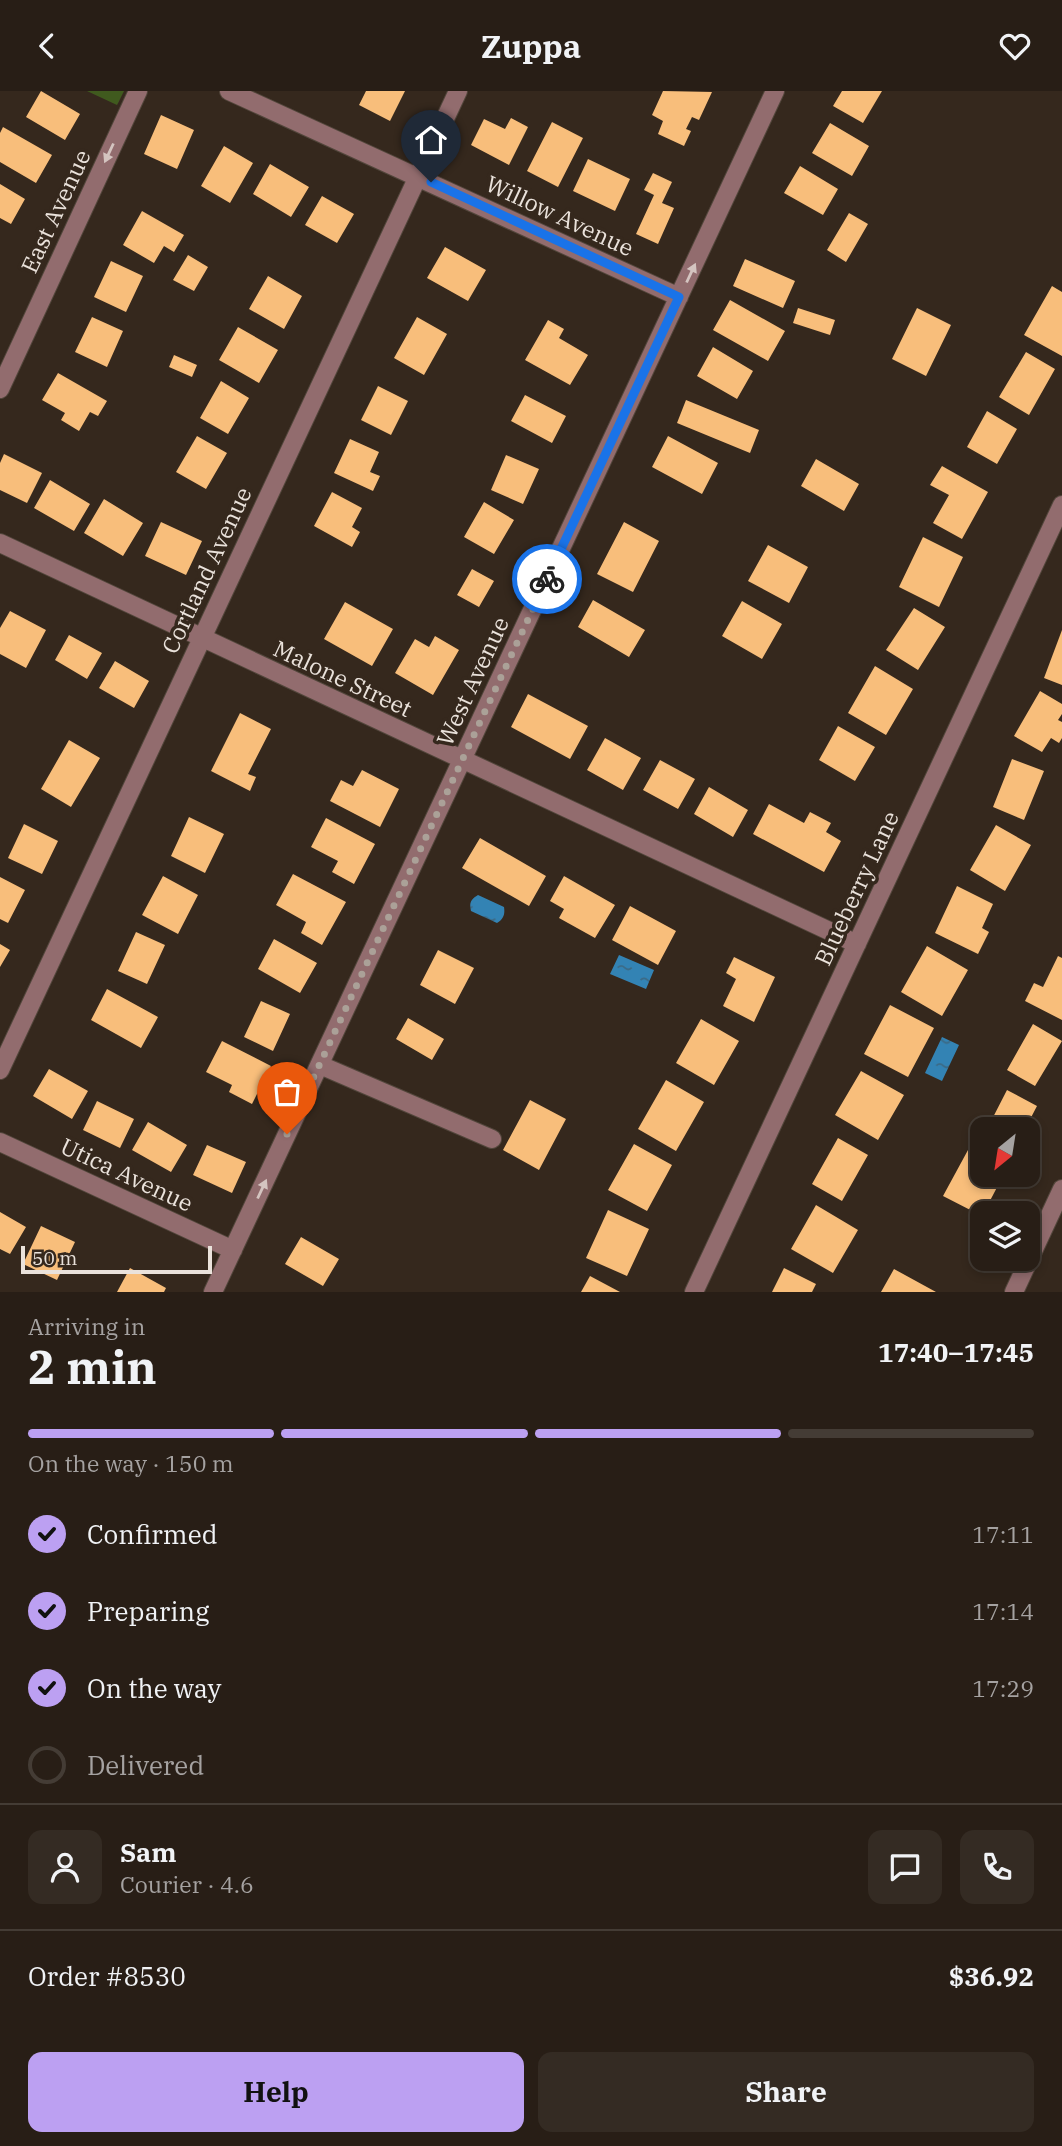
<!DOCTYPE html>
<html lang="en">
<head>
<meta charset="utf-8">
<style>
  :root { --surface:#281e16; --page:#342b23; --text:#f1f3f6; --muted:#a5a2a1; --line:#443c35; --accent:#bca0f2 }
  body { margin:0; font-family:"IBM Plex Serif",serif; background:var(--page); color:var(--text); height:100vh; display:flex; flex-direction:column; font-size:26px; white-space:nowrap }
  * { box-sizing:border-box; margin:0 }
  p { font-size:23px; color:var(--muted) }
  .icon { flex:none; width:38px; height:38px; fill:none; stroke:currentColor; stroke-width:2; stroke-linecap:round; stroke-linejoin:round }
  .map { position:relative; height:1201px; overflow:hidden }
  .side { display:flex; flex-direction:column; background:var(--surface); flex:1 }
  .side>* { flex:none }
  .needle { width:46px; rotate:210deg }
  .tools { position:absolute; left:970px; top:1026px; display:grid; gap:14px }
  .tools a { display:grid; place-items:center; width:70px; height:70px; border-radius:14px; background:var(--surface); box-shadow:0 4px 10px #0003,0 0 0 2px var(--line); font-size:35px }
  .scale { position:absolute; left:21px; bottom:18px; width:191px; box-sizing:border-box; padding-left:7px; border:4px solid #eae2db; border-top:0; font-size:19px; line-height:24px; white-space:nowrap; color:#eae2db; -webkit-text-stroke:5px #35281d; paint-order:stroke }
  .pin { position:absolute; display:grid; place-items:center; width:60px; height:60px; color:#fff; margin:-72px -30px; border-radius:50% 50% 50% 0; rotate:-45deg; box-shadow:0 0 7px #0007 }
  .pin .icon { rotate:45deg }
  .courier { position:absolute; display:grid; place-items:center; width:70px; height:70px; margin:-35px; border:5px solid #1a73e8; border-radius:50%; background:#fff; color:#222; box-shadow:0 2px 9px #0007 }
  .head em { font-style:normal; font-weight:800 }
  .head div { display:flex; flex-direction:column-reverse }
  .head { display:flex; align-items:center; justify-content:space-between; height:119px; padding:0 28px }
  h1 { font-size:46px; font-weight:800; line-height:52px }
  .bar { display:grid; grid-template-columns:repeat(4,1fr); gap:10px 7px; align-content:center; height:84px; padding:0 28px }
  .bar i { height:9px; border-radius:5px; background:var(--line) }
  .bar .selected { background:var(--accent) }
  .bar p { grid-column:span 4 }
  .line { display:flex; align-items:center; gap:18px; padding:0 28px; border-top:2px solid var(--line) }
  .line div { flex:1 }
  .round { display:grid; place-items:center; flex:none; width:74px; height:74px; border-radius:14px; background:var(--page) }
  ol { padding:0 28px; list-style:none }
  li { display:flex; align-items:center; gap:21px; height:77px }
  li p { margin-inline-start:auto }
  li .icon { padding:7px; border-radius:50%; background:var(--accent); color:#111; stroke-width:4 }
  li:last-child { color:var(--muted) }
  li i { width:38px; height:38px; border:4px solid var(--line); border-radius:50% }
  .primary-button { display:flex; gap:14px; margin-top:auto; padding:14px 28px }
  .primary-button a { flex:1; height:80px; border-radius:14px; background:var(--accent); color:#111; font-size:28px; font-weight:800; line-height:80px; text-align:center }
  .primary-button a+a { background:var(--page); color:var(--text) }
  header { display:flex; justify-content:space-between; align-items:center; height:91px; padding:0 28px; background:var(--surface); font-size:32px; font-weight:800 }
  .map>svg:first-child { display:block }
</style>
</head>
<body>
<header><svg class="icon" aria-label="back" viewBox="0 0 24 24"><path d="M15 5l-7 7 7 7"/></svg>Zuppa<svg class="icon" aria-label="heart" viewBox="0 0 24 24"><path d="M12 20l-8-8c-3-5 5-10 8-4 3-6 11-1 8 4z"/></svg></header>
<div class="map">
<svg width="1062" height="1201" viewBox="0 0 1062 1201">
  <defs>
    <pattern id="forest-firs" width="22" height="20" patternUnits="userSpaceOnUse" patternTransform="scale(1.75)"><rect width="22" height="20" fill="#405a1e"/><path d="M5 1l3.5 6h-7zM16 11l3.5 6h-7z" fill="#5c713e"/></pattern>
    <pattern id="water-ripples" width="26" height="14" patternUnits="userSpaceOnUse" patternTransform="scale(1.75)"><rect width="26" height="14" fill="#3383b4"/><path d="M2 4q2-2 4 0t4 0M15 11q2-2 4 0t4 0" fill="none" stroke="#3b6a86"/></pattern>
  </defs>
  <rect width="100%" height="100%" fill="#35281d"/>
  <path fill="url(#forest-firs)" d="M87 0H124L117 14Z"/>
  <path fill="url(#water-ripples)" d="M478 804 504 816C505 823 504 828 497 832L471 820C469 812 471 808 478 804Z
    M619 864 654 879 646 898 610 883Z
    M942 946 959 954 942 990 925 982Z"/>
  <path fill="#f8be7b" d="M41 0 80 23 65 49 26 26Z
    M366 0H405L390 30 359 14Z
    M663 0 712 1 699 29 692 26 686 38 691 40 684 55 658 43 663 30 652 24Z
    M842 0H882L863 32 833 15Z
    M161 24 194 39 177 78 144 63Z
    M511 27 528 36 509 74 471 54 484 28 505 38Z
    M552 31 583 47 558 96 527 80Z
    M830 32 869 55 852 85 812 62Z
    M3 36 52 64 36 92 0 71V42Z
    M224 55 253 72 230 112 201 95Z
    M588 68 630 88 615 120 573 100Z
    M270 73 309 96 291 126 253 103Z
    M800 75 838 98 823 124 784 102Z
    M653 82 672 91 662 112 674 117 658 153 636 143 654 104 644 99Z
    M0 93 25 108 11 133 0 127Z
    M322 105 354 123 337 152 305 134Z
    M142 120 184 144 174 161 164 155 154 172 123 154Z
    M849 122 868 133 846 171 827 159Z
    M445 156 486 179 468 210 427 187Z
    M188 164 208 176 194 200 173 189Z
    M745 168 795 190 783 217 733 195Z
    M111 170 143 185 126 221 94 206Z
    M268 185 302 205 284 238 249 218Z
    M1052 195 1062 201V265L1024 244Z
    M730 209 785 240 768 270 713 239Z
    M798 217 835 229 830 244 793 232Z
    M917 217 951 234 926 285 892 268Z
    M92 226 123 240 107 276 75 261Z
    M417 226 447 243 424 284 394 267Z
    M548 229 564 238 559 247 588 264 570 294 525 269Z
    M238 236 278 259 259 292 219 269Z
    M713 256 753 280 737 308 697 285Z
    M1026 261 1055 278 1029 324 999 306Z
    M174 264 197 274 192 286 169 276Z
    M58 282 107 310 98 325 90 321 79 340 61 329 65 322 42 309Z
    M221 290 249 307 228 343 200 327Z
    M378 295 408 310 391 344 361 329Z
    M525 304 566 325 552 352 511 330Z
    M686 309 759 339 750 362 677 332Z
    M987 320 1017 338 997 373 967 356Z
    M197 345 227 362 206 398 176 381Z
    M668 345 718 372 702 403 652 376Z
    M350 348 379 361 370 381 380 385 373 400 334 382Z
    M4 363 42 382 27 412 0 399V372Z
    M506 364 539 378 523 413 491 399Z
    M816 368 859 393 844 420 801 395Z
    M942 375 988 401 962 448 933 432 949 404 930 394Z
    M50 389 90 413 74 440 34 417Z
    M332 401 362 417 352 436 360 441 352 456 314 435Z
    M104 408 143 432 123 465 84 442Z
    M484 411 514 429 494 463 464 446Z
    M161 431 202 450 186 484 145 465Z
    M624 431 659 450 633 501 597 483Z
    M923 446 963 466 939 516 899 496Z
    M768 454 808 476 789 512 748 490Z
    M472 478 494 490 479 516 457 504Z
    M593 509 645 539 629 566 578 536Z
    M742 510 782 533 762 568 722 545Z
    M345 511 393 538 372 575 324 548Z
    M914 517 945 536 918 579 886 559Z
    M10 520 46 539 26 577 0 563V537Z
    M1062 539V594L1044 587Z
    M69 544 102 562 87 588 55 569Z
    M435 545 459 559 433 604 395 582 415 548 429 556Z
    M115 570 149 590 134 617 99 597Z
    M875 575 913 598 886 644 848 622Z
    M1040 600 1062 613V623L1058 629 1062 631V647L1059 652 1051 647 1042 661 1014 645Z
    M528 603 588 635 570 668 511 636Z
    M240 622 271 638 248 683 256 686 250 700 211 680Z
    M838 635 875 656 855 690 819 669Z
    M605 647 641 667 623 699 587 679Z
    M69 649 100 667 71 716 41 698Z
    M1012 668 1044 680 1024 729 993 716Z
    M660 669 695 688 678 718 643 699Z
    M362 679 399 698 380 736 330 710 341 689 353 695Z
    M709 696 748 719 733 746 694 723Z
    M769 713 804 732 810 721 831 732 826 741 841 750 824 781 753 743Z
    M189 726 224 743 205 782 171 765Z
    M326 727 375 753 354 793 332 781 338 770 311 756Z
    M24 733 58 750 42 783 8 767Z
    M996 734 1031 754 1005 800 970 779Z
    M480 747 546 785 529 815 462 777Z
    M293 783 346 811 322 854 301 842 306 831 276 814Z
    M163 785 198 804 178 843 142 824Z
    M564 785 615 814 595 847 559 827 564 818 550 810Z
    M0 786 25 799 8 832 0 828Z
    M957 795 993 813 982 837 989 841 978 863 935 842Z
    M630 815 676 840 658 874 612 849Z
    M136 841 165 854 147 893 118 880Z
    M274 848 317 872 300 902 258 878Z
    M0 853 10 859 0 876Z
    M927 855 968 879 942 925 901 901Z
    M438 859 474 877 455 913 420 894Z
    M1058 865 1062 867V929L1025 910 1034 892 1043 896Z
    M734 866 775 886 754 931 723 915 736 888 726 882Z
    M107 898 158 926 141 957 91 929Z
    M261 910 290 923 273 960 244 946Z
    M890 914 934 937 908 986 864 963Z
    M408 927 444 948 432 969 396 948Z
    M701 928 739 950 714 994 676 972Z
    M1033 933 1062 950 1035 995 1007 979Z
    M222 950 271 975 252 1013 229 1001 232 994 206 981Z
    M49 978 88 1000 72 1028 33 1005Z
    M861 980 904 1004 878 1049 835 1024Z
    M666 989 704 1011 676 1060 638 1038Z
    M1007 999 1037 1015 1025 1038H987Z
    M530 1009 566 1028 539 1079 503 1059Z
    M97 1010 134 1028 120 1057 83 1039Z
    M148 1031 187 1054 171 1081 132 1059Z
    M838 1047 868 1064 842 1110 812 1093Z
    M634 1053 672 1074 647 1120 608 1099Z
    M207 1054 246 1071 232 1102 193 1084Z
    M968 1059 982 1066V1083H1004L982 1125 943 1105Z
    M816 1114 858 1139 833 1182 791 1158Z
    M608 1119 649 1138 627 1185 586 1167Z
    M0 1121 26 1136 10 1163 0 1158Z
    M41 1135 75 1151 57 1189 23 1173Z
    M301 1146 339 1168 323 1195 285 1173Z
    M130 1177 166 1197 164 1201H117Z
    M784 1177 816 1193 812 1201H772Z
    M894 1178 936 1201H881Z
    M590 1185 620 1201H581Z"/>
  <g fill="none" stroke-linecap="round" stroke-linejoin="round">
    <g stroke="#52463b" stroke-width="20">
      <path id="minor" d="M229 0 679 206
        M0 298 138 0
        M0 452 857 853
        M320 974 492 1048
        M0 979 458 0
        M0 1051 233 1159
        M213 1201 775 0
        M694 1201 1062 414
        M1014 1201 1062 1098"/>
    </g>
    <use href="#minor" stroke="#926c6e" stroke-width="18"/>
  </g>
  <defs><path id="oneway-solid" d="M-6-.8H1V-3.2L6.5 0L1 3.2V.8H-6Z" transform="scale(1.75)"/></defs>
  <g fill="#d4c4c0">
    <use href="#oneway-solid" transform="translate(109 62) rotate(115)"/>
    <use href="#oneway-solid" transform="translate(691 182) rotate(-65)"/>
    <use href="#oneway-solid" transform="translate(262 1098) rotate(-65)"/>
  </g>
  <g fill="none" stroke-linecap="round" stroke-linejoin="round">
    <path stroke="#aba198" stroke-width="7" stroke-dasharray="0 12.6" d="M287 1043 547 488"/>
    <path stroke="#1a73e8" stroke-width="9" d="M431 91 679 206 547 488"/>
  </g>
  <g text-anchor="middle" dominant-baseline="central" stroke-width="7" stroke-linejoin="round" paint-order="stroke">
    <g font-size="23" fill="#eae2db" stroke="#35281d">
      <text transform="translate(55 120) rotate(-65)">East Avenue</text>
      <text transform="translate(560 124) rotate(25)">Willow Avenue</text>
      <text transform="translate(206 479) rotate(-65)">Cortland Avenue</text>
      <text transform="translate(343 587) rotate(25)">Malone Street</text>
      <text transform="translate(472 590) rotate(-65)">West Avenue</text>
      <text transform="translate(856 797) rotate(-65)">Blueberry Lane</text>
      <text transform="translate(127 1083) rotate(25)">Utica Avenue</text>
    </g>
  </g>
</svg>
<div class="tools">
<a><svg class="needle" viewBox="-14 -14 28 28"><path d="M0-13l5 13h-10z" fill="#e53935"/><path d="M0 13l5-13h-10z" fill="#a5a2a1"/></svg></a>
<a><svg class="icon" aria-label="layers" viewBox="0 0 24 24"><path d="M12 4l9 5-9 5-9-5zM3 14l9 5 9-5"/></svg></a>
</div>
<div class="scale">50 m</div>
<div class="pin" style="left:287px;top:1043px;background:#ea580c"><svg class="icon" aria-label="bag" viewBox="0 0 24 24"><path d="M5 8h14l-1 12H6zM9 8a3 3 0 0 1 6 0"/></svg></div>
<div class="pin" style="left:431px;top:91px;background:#1f2937"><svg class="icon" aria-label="home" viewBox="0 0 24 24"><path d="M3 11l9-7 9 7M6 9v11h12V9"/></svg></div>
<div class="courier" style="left:547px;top:488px"><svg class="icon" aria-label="bike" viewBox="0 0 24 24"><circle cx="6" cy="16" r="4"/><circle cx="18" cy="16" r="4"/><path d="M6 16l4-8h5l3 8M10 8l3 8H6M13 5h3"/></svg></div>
</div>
<section class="side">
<div class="head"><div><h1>2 min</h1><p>Arriving in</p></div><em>17:40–17:45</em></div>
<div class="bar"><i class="selected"></i><i class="selected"></i><i class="selected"></i><i></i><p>On the way · 150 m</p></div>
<ol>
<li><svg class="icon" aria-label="check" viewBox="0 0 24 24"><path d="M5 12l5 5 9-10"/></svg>Confirmed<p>17:11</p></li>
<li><svg class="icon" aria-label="check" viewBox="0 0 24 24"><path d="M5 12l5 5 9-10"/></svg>Preparing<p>17:14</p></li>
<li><svg class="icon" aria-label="check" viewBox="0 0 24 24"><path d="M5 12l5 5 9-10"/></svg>On the way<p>17:29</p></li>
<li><i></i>Delivered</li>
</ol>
<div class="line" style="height:126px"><a class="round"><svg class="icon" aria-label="person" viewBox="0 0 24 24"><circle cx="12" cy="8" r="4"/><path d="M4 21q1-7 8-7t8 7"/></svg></a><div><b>Sam</b><p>Courier · 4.6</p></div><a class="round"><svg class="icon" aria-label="chat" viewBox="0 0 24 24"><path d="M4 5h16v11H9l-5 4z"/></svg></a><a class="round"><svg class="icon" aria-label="phone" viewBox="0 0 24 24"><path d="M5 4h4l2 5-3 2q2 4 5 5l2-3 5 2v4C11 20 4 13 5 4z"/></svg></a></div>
<div class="line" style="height:91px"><div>Order #8530</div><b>$36.92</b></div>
<div class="primary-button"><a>Help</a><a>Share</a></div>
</section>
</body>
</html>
